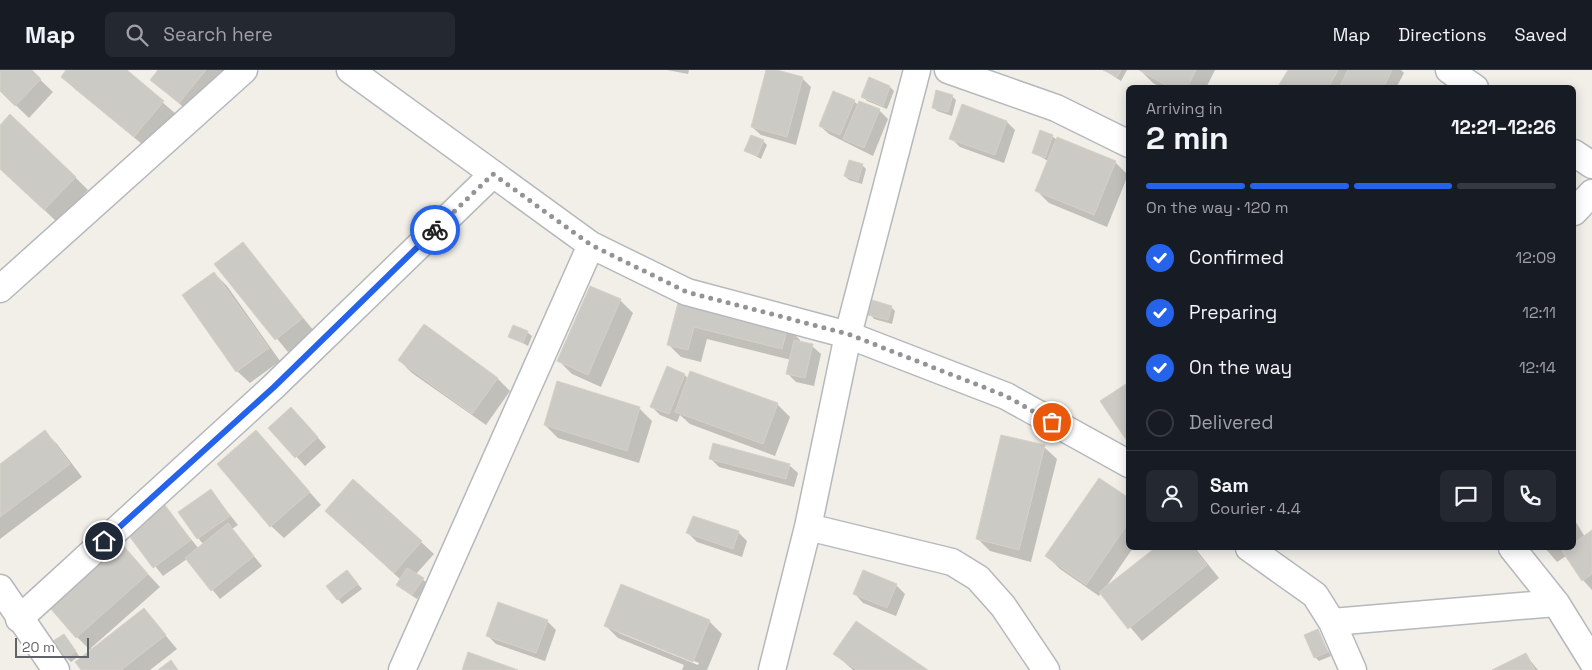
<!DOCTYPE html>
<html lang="en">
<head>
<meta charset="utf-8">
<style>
  :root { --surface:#171b24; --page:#242831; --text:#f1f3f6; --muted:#9ea1a6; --line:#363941; --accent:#2563eb }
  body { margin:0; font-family:"Space Grotesk",sans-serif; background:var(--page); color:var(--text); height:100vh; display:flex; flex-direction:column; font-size:19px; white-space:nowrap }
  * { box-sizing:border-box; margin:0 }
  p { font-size:16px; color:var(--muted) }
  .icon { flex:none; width:28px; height:28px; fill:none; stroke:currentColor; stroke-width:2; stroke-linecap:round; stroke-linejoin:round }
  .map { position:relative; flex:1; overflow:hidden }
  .side { position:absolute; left:1126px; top:15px; width:450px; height:465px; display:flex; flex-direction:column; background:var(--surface); border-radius:8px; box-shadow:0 2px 12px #0003 }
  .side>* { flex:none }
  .scale { position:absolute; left:15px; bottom:12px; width:74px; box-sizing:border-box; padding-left:5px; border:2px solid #5f6368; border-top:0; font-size:14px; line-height:18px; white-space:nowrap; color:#5f6368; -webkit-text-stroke:4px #fff; paint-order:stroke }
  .pin { position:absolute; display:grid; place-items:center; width:42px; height:42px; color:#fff; margin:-21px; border:2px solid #fff; border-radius:50%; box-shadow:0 1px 5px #0007 }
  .courier { position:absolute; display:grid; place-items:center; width:50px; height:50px; margin:-25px; border:4px solid #2563eb; border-radius:50%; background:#fff; color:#222; box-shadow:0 1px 6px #0007 }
  .headline em { font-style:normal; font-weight:600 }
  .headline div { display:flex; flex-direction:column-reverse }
  .headline { display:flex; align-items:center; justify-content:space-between; height:85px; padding:0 20px }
  h1 { font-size:32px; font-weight:600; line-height:38px }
  .bar { display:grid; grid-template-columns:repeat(4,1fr); gap:8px 5px; align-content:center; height:60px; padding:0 20px }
  .bar i { height:6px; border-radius:4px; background:var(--line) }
  .bar .on { background:var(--accent) }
  .bar p { grid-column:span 4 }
  .line { display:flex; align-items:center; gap:12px; padding:0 20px; border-top:1px solid var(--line) }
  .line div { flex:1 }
  .round { display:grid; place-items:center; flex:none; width:52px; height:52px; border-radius:8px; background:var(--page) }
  ol { padding:0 20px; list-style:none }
  li { display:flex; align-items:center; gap:15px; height:55px }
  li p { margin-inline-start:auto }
  li .icon { padding:5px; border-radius:50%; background:var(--accent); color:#fff; stroke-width:4 }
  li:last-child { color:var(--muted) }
  li i { width:28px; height:28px; border:2px solid var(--line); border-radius:50% }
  header { display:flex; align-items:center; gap:30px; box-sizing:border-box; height:70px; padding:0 25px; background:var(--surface); border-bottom:1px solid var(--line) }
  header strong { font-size:24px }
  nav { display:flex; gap:28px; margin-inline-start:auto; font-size:18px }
  .search { width:350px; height:45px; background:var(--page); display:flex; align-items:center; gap:12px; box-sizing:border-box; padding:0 18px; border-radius:8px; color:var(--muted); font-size:19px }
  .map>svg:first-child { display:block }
</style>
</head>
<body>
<header>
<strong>Map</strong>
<div class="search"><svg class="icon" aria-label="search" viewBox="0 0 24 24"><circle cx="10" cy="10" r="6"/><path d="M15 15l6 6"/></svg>Search here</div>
<nav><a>Map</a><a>Directions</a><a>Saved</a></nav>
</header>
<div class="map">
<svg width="1592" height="600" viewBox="0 0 1592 600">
  <rect width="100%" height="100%" fill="#f1efe8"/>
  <path fill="#0003" fill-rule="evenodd" d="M0 0H30L53 22 29 48 0 20Z
    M68 0H125L176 44 148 79 75 19 62 7Z
    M160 0H228L192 45 152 9Z
    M667 0H689L688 4Z
    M767 0 802 8 811 17 796 75 761 65 752 57Z
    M1104 0H1127L1121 11Z
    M1140 0H1215L1206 18H1162L1153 13Z
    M1289 0H1401L1404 3 1396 18H1279Z
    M870 9 890 17 894 21 887 39 867 31 863 26Z
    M952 26 956 30 952 46 937 41 933 37Z
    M854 31 858 35 879 40 888 49 873 86 829 64 820 56Z
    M1007 52 1015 60 1004 93 960 77 951 68Z
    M0 56 75 107 88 120 57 152 0 98Z
    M1052 66 1057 70 1115 92 1128 105 1107 157 1049 133 1036 120 1048 91 1034 83Z
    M763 71 767 75 761 89 746 81Z
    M862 95 866 99 862 114 849 110 845 106Z
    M242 174 314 261 288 282 216 195Z
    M214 203 227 216 280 291 250 313 237 301Z
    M620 230 633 243 601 317 572 304 559 291Z
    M680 230 787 257 800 270V273L812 276 821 284 814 316 796 312 787 303 791 290 707 269 701 292 681 287 669 275Z
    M891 237 895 241 892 254 874 249 870 244Z
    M527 262 532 266 528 276 510 266Z
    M399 290 497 308 510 321 486 355 412 303Z
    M685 305 688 309 777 334 790 347 775 386 690 354 680 345 677 352 660 345 652 337Z
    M558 312 640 339 652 351 639 393 558 368 545 355Z
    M300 347 326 377 305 396 270 358Z
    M256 361 321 435 284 468 271 456Z
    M45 362 57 374 82 407 0 469V396Z
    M1044 377 1057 389 1031 492 990 481 977 468Z
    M710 388 789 395 798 403 794 417 719 397Z
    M211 421 238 455 232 459 262 496 220 529 187 489 163 506 129 463 165 437 199 479 204 475 198 468Z
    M1129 429V478H1133L1104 520 1157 478H1195L1219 508 1142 571 1101 523 1099 526 1060 499 1047 486Z
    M1574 449 1585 467 1592 462V520L1583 510 1566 486 1557 492 1545 478H1574Z
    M339 453 421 472 434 484 416 504 427 513 417 529 402 519 398 515 401 510Z
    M738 462 747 471 742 487 697 472 688 463Z
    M134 489 160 517 91 578 92 580 144 540 177 579 150 600H83L91 581 77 567Z
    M351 506 362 519 342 534 328 517Z
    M896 515 905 524 896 546 863 533 855 524Z
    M547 551 556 560 545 591 496 574 487 565Z
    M709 551 722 564 707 600H682L684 595 618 568 605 555ZM619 560 699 593 698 595 619 563Z
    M1317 561 1331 586 1319 591 1315 587Z
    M68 570 79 586 71 592 67 588Z
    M835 584 925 600H853Z
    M1526 585 1538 600H1495Z"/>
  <path fill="#cccac5" stroke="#d6d1c6" d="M0 0H32L41 9 15 36 0 21Z
    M66 0H127L164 31 134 67 61 7Z
    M158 0H206L179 33 150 10Z
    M766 0H777L803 7 787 67 751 57Z
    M1103 0H1121L1117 7Z
    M1139 0H1196L1187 18H1171Z
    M1288 0H1338L1328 18H1277Z
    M1348 0H1392L1383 18H1339Z
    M869 7 890 16 883 36 861 27Z
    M936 20 953 25 948 42 932 38Z
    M833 21 855 30 840 65 819 56Z
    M859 31 880 39 864 78 843 69Z
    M962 34 1007 51 995 85 949 69Z
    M10 44 76 107 44 140 0 99V55Z
    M1040 60 1053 65 1045 88 1032 83Z
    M751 65 764 70 757 86 744 81Z
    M1057 67 1116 91 1094 145 1035 121Z
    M849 90 863 94 858 111 844 106Z
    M243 172 303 248 275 270 214 194Z
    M214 202 269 278 236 302 182 225Z
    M590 216 621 229 588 305 557 291Z
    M679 229 788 256 782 279 694 257 688 280 667 275Z
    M872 230 892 236 888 250 868 245Z
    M424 254 498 308 472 344 398 290Z
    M513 255 528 261 523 273 508 267Z
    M794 270 813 274 805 308 786 304Z
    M667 296 685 304 669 344 650 337Z
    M690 301 778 333 763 374 675 342Z
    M557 311 640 337 627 381 544 355Z
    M1129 312V374L1100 331Z
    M291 337 318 367 295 388 268 358Z
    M45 360 70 394 0 447V394Z
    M256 360 310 422 270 457 217 394Z
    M1001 365 1045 375 1019 480 976 469Z
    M713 373 790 394 786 409 709 389Z
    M1099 408 1129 428V452L1086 515 1045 486Z
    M353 409 422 471 394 503 325 441Z
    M211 419 230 446 197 469 178 442Z
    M165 435 191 470 153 498 127 463Z
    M693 446 739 461 733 479 686 463Z
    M228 453 254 486 211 521 185 488Z
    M1592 460V504L1582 511 1562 481 1567 478H1574V473Z
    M122 474 148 504 76 568 50 538Z
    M1155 478H1193L1207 495 1128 559 1099 522Z
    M407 498 424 508 412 525 396 515Z
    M347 500 358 514 337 530 326 516Z
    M863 500 897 514 887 538 853 524Z
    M621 514 710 550 693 592 604 556Z
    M498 532 548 550 536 583 486 566Z
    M144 538 166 565 121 600H81L75 592Z
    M856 551 928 600H857L833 584Z
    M1318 559 1328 582 1314 588 1304 565Z
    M64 564 76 581 66 589 53 571Z
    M468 582 518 600H462Z
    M1526 583 1535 600H1492Z
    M171 590 178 600H158Z"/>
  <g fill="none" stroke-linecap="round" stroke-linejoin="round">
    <g stroke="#b5b8bc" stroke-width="29">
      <path id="minor" d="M350 0 591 175 687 222 848 265 1006 326 1129 394
        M948 0 1056 38 1129 74
        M1449 0 1475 18
        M1574 83 1592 95
        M1574 142 1592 123
        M0 219 244 0
        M808 457 952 492 978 508 1003 536 1046 600
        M1249 478 1315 525 1332 552 1353 600
        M1512 478 1556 533 1592 591
        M0 518 56 600
        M19 549 273 317 493 104
        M1332 552 1556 533
        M402 600 591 175
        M772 600 808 457 848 265 917 0"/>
    </g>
    <use href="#minor" stroke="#fff" stroke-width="26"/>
  </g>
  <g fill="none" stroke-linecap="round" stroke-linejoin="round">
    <path stroke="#929495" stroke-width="5" stroke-dasharray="0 9" d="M435 160 493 104 591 175 687 222 848 264 1006 326 1052 352"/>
    <path stroke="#2563eb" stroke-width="6" d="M104 471 274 317 435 160"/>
  </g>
</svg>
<div class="scale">20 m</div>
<div class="pin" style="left:1052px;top:352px;background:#ea580c"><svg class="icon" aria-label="bag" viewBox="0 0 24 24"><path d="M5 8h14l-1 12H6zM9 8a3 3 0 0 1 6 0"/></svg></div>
<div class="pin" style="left:104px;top:471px;background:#1f2937"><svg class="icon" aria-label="home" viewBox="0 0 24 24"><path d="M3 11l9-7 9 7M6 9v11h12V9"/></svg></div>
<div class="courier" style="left:435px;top:160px"><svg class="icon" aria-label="bike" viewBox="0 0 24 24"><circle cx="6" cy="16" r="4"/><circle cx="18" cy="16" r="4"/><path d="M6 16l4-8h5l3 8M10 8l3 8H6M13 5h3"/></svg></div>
<section class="side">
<div class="headline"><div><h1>2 min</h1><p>Arriving in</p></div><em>12:21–12:26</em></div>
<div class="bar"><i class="on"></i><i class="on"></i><i class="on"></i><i></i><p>On the way · 120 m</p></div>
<ol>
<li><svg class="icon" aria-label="check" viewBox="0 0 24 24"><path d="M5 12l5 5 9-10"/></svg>Confirmed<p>12:09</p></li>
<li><svg class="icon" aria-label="check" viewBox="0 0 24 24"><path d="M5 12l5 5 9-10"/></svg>Preparing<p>12:11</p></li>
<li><svg class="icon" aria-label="check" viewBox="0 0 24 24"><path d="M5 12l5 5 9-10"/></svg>On the way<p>12:14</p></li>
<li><i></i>Delivered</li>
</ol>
<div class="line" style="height:90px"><a class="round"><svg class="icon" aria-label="person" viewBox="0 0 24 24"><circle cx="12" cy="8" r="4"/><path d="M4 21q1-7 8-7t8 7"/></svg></a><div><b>Sam</b><p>Courier · 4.4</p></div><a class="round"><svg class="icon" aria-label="chat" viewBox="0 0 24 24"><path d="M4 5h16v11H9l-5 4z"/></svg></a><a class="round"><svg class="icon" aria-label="phone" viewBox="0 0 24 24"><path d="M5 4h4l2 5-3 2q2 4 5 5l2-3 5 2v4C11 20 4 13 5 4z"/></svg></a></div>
</section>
</div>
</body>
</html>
